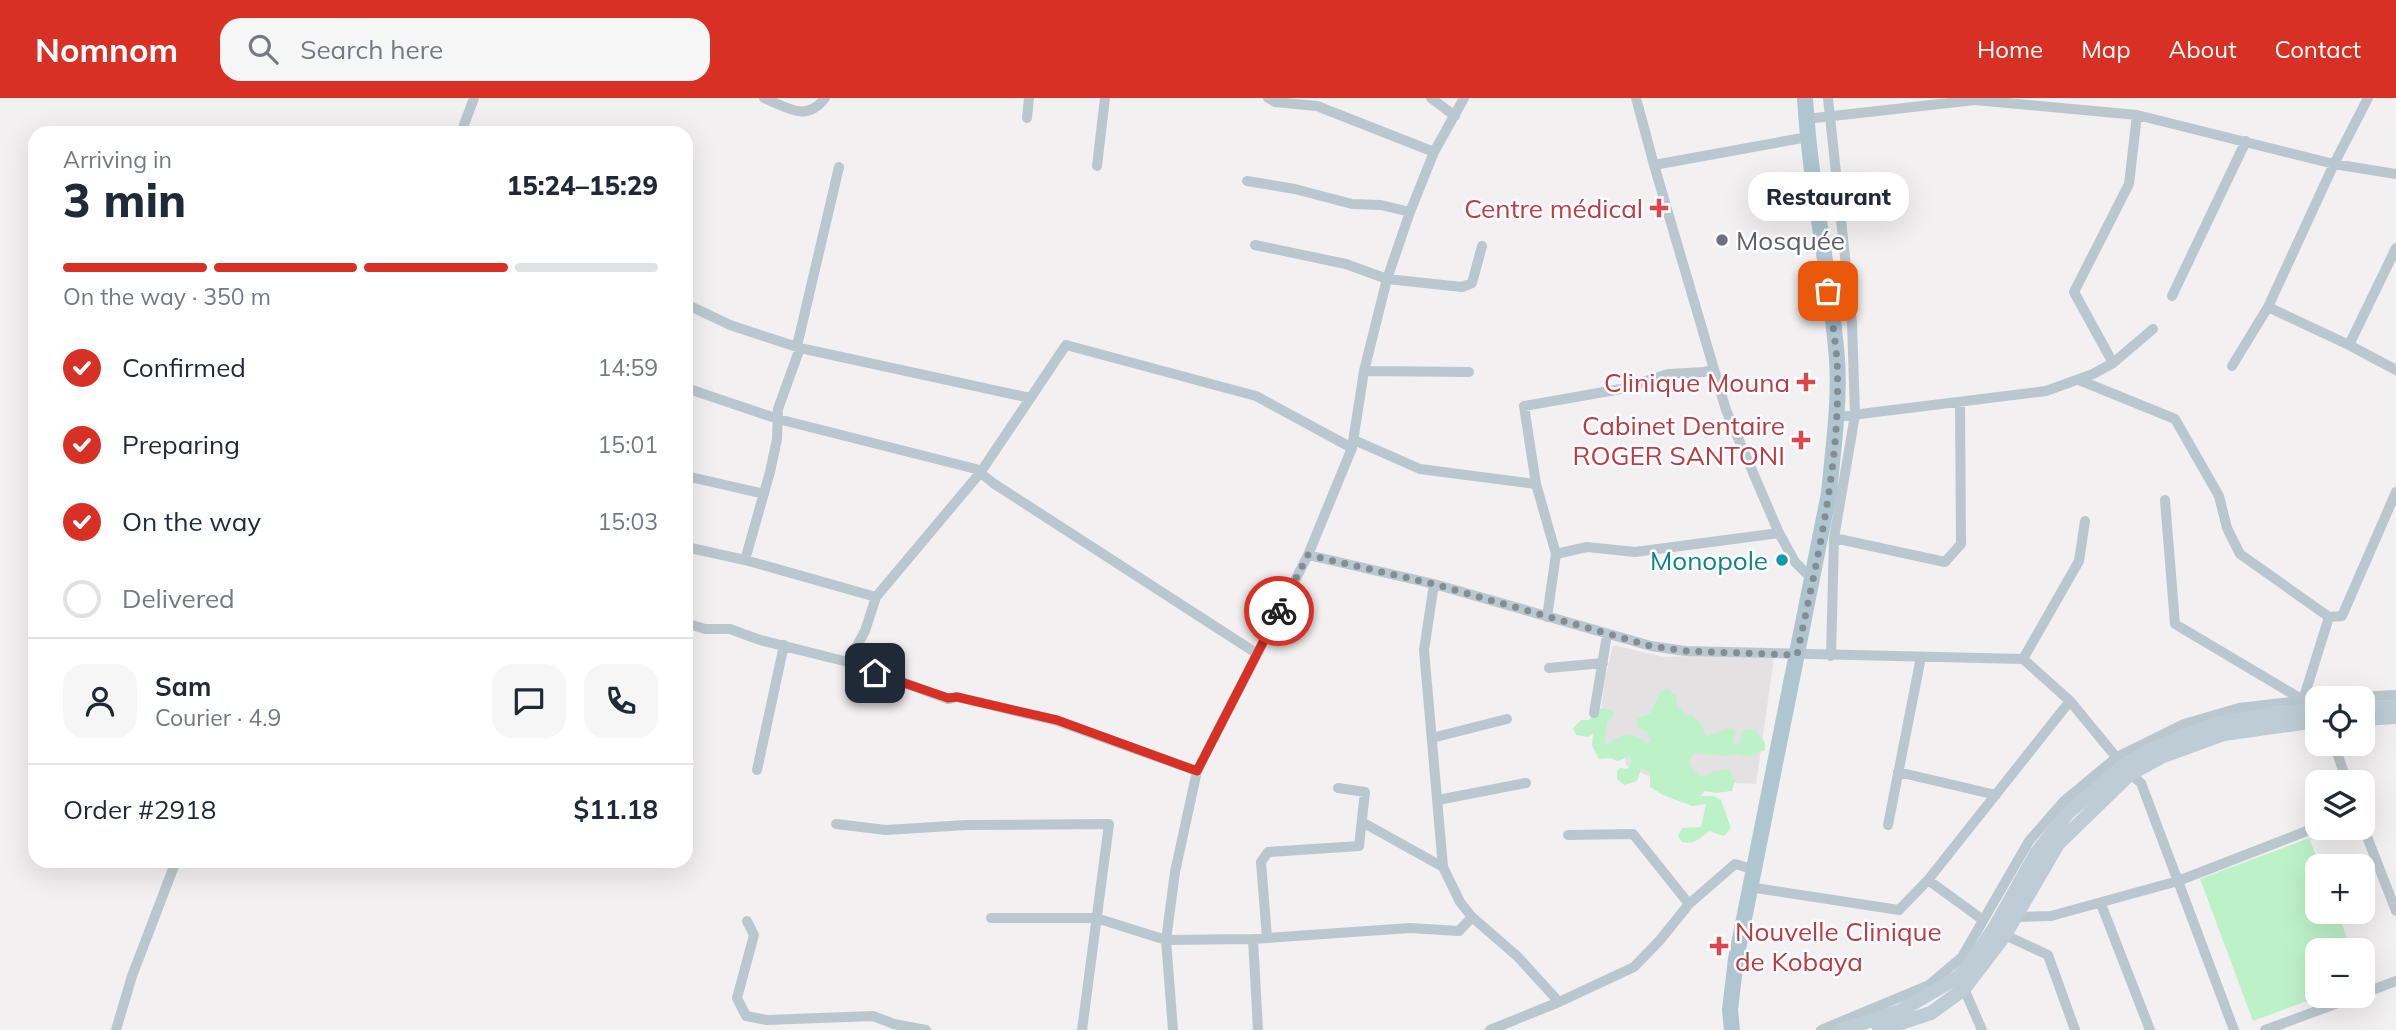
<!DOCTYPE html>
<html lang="en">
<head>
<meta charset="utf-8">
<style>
  :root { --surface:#fff; --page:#f6f6f7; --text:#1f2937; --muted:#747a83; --line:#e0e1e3; --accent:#d93025 }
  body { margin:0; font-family:Mulish,sans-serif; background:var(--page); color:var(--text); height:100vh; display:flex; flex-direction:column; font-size:26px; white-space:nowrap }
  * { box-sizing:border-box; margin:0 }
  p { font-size:23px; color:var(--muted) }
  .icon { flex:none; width:38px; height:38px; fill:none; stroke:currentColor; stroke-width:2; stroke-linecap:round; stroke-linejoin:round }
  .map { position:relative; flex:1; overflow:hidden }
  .details { position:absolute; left:28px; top:28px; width:665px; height:742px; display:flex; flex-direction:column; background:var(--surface); border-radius:21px; box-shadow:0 7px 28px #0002 }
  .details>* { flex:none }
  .buttons { position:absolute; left:2305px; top:588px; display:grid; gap:14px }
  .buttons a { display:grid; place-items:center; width:70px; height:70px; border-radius:14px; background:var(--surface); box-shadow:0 7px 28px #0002; font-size:35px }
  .pin { position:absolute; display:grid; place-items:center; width:60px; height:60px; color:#fff; margin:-30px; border-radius:14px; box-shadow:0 4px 10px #0006 }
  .courier { position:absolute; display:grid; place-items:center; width:70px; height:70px; margin:-35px; border:5px solid #d93025; border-radius:50%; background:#fff; color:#222; box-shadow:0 2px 9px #0007 }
  .bubble { position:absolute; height:49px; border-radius:21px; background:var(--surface); box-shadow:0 7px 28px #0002; font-size:23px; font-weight:800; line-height:49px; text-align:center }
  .summary em { font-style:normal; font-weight:800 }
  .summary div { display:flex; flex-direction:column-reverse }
  .summary { display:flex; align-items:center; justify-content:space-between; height:119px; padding:0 35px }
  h1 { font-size:46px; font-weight:800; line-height:52px }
  .bar { display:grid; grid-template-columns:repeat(4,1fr); gap:10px 7px; align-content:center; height:84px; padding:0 35px }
  .bar i { height:9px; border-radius:5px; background:var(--line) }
  .bar .current { background:var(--accent) }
  .bar p { grid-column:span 4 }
  .line { display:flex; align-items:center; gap:18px; padding:0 35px; border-top:2px solid var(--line) }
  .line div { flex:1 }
  .round { display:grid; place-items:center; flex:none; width:74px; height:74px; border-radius:21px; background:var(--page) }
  ol { padding:0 35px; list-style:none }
  li { display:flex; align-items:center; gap:21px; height:77px }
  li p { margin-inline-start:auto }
  li .icon { padding:7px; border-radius:50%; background:var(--accent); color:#fff; stroke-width:4 }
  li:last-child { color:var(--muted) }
  li i { width:38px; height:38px; border:4px solid var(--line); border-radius:50% }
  header { display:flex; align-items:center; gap:42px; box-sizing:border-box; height:98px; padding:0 35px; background:var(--accent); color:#fff }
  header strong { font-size:33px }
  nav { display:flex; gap:38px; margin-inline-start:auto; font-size:24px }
  .search { width:490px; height:63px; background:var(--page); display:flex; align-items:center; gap:18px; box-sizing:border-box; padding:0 24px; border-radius:21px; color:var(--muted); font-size:26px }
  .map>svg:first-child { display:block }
</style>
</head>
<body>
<header>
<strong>Nomnom</strong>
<div class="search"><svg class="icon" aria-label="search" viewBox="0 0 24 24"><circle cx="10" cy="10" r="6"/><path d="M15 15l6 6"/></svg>Search here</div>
<nav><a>Home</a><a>Map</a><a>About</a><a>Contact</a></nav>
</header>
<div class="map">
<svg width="2396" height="932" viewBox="0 0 2396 932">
  <rect width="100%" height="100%" fill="#f3f0f1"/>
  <path fill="#e4e1e3" d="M1613 547 1664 559 1715 557 1774 560 1756 686 1654 681 1626 667 1624 656 1597 657 1604 585Z"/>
  <path fill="#bdf2c9" d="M1667 591 1677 598 1676 606 1687 618 1691 616 1702 627 1706 638 1730 630 1735 632 1733 646 1738 647 1743 631 1756 632 1765 645V652L1748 659 1738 656 1726 658 1693 655 1689 666 1701 679 1714 673 1730 671 1735 683 1732 693 1716 695 1705 693 1700 698H1714L1721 702 1731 730 1724 738 1709 733C1701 740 1694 747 1682 744L1678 738 1682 730 1701 729 1706 706 1692 708 1663 697 1650 689V673L1641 671 1637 683 1624 687 1617 681V673L1620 670 1627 671 1632 664 1629 658 1618 663 1610 660 1599 661 1592 648 1593 636 1588 639 1576 637 1573 630 1581 622H1589L1598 610 1612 612 1614 618 1607 624 1605 642 1607 646C1623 635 1631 633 1648 646L1651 643 1647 634 1637 629V620L1650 616 1660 594Z
    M2309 740 2320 768H2317V814H2337L2352 852H2317V898H2320L2253 923 2200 781Z"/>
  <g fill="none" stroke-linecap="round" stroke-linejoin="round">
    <path stroke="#bbc7ce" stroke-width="10" d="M764 0C787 9 806 25 825 0
      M1268 0 1275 4 1317 8 1434 54
      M1431 0 1455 18
      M1636 0 1654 67 1726 312 1779 435 1795 464 1812 481
      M1828 0 1852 225 1855 317 1834 440 1831 558
      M1027 20 1029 0
      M1806 21 1975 2 2137 17 2334 66 2396 76
      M461 35 474 0
      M1654 67 1808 39
      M1097 68 1105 0
      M1247 83 1295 91 1352 106 1381 107 1410 114
      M1255 147 1346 166 1387 181 1462 189 1472 185 1482 148
      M2172 198 2246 43
      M686 206 730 227 800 250 778 311 777 341 770 374 745 462 876 499 865 533 848 564
      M2268 209 2349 247 2396 272
      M2349 247 2396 150
      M797 248 839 69
      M800 250 1030 300
      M2113 265 2074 194 2129 86 2137 17
      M2232 268 2268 209 2334 66 2368 0
      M1364 273 1469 274
      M2079 282 2175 321 2219 398 2227 430 2240 456 2329 519
      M686 290 778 321 976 371 993 385 1256 555
      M1836 319 2046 293 2093 276 2113 265 2153 231
      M1354 342 1420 371 1536 386
      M686 378 764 396
      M2165 402 2175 526 2303 602 2329 519 2342 518 2396 394
      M1834 440 1945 464 1961 446 1960 305
      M686 449 745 462
      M1556 456 1587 449 1635 454 1779 435
      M1308 457 1434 486 1651 548 1685 553 2023 561 2070 603 2130 676 2141 685 2234 932
      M1434 486 1424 552 1443 769 1460 804 1472 819 1517 858 1559 904
      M876 499 980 375 1066 247 1256 298 1352 350
      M1547 519 1556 456 1536 386 1524 308 1621 291 1668 276 1704 274 1714 271
      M686 525 705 531H730L760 542 848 564 948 601 957 599 1057 623 1197 673
      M2023 561 2079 463 2085 423
      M1549 570 1603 565
      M2331 600 2396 597
      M1594 615 1607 537
      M1432 640 1507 621
      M2334 646 2347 684
      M757 672 784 547
      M1898 674 1996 697
      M1438 702 1526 685
      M1362 724 1443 769
      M836 726 886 732 966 727 1109 726 1082 932
      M2362 726 2396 813
      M1888 727 1921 559
      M1568 737 1633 736 1689 806
      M1928 782 1983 822
      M1749 789 1899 812 1928 782 2070 603
      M2101 806 2150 932
      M2014 819 2051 818 2178 783 2317 729
      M991 820H1096L1166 842 1253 841 1410 830 1459 833 1472 819
      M747 823 754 837 737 900 746 918 767 922 873 918 894 926 926 932
      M2005 837 2048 857 2075 932
      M1267 840 1261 764 1268 754 1359 748 1365 694 1338 690
      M1253 841 1258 932
      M1962 886 1982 932
      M2362 896 2396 883
      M116 932 132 878 176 763
      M1173 932 1166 842 1175 774 1197 673 1308 457 1352 350 1364 273 1387 181 1410 114 1434 54 1464 0
      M1490 932 1559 904 1634 869 1660 842 1689 806 1735 766 1752 771
      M1821 932 1929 887 1962 859 2029 743 2064 703 2117 659 2184 626 2239 610 2317 601
      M2265 932 2357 898"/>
    <path stroke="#bdccd5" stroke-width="14" d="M2362 610 2396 609
      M2362 621 2396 619
      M1841 932 1900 913 1958 879 1971 865 1995 829 2037 754 2068 715 2124 667 2150 652 2214 626 2282 614 2317 613
      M1879 932 1931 915 1964 891 2005 837 2058 746 2130 676 2161 659 2224 636 2317 623"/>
    <path stroke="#afc5d0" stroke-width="16" d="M1732 932 1730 912 1736 861 1829 395C1833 351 1840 305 1837 261 1830 174 1810 87 1805 0"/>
  </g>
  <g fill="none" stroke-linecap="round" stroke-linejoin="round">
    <path stroke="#838d92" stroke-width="7" stroke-dasharray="0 12.6" d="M1279 513 1308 457 1434 486 1651 548 1685 553 1797 557C1817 461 1842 361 1837 262 1835 239 1831 216 1828 193"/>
    <path stroke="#d93025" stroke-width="9" d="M875 575 948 600 957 599 1057 622 1197 673 1279 513"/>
  </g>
  <g fill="#e0444e" stroke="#fff" stroke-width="2.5">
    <path d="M1655.5 99.5h7v7h7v7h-7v7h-7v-7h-7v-7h7z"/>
    <path d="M1802.5 273.5h7v7h7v7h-7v7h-7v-7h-7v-7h7z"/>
    <path d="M1797.5 331.5h7v7h7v7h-7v7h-7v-7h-7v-7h7z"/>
    <path d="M1715.5 837.5h7v7h7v7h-7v7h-7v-7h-7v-7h7z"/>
  </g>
  <circle fill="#6b7280" stroke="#fff" stroke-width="2.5" cx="1722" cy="142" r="7"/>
  <circle fill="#0f9aa8" stroke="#fff" stroke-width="2.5" cx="1782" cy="462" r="7"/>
  <g text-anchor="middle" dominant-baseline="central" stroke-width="5" stroke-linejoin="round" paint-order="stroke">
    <g font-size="26" fill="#be3a42" stroke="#fff" text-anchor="end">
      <text x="1643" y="110">Centre médical</text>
      <text x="1790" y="284">Clinique Mouna</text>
      <text x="1785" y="327">Cabinet Dentaire<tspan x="1785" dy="30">ROGER SANTONI</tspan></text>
      <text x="1735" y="833" text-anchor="start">Nouvelle Clinique<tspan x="1735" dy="30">de Kobaya</tspan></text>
    </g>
    <g font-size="26" fill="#5b616d" stroke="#fff" text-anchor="start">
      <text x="1736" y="142">Mosquée</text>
    </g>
    <g font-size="26" fill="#0d838f" stroke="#fff" text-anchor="end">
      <text x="1768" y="462">Monopole</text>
    </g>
  </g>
</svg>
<div class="buttons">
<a><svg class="icon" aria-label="locate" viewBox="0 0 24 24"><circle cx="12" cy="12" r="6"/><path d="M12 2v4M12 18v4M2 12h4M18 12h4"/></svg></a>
<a><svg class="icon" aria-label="layers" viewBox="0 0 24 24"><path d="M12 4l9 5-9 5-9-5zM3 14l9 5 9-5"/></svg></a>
<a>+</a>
<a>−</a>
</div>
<div class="pin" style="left:1828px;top:193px;background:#ea580c"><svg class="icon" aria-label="bag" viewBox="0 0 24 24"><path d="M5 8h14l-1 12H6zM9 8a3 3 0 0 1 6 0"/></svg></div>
<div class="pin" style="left:875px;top:575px;background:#1f2937"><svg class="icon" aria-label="home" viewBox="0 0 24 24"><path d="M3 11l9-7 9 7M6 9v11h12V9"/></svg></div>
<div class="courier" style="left:1279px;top:513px"><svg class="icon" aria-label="bike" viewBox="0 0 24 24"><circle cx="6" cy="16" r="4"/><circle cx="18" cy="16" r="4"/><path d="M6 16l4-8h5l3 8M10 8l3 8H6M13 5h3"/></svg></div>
<div class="bubble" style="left:1748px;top:74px;width:161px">Restaurant</div>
<section class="details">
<div class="summary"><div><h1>3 min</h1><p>Arriving in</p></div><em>15:24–15:29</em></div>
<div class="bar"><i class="current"></i><i class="current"></i><i class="current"></i><i></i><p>On the way · 350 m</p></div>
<ol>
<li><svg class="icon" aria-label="check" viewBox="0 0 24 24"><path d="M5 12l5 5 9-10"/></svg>Confirmed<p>14:59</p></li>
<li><svg class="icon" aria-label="check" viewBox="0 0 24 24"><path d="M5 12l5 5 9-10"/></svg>Preparing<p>15:01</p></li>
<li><svg class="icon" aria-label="check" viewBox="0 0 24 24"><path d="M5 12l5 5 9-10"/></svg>On the way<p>15:03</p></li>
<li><i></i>Delivered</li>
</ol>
<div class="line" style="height:126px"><a class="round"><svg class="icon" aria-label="person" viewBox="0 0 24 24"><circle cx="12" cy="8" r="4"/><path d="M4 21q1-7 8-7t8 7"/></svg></a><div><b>Sam</b><p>Courier · 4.9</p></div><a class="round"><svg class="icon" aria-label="chat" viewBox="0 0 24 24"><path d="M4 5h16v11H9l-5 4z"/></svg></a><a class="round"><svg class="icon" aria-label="phone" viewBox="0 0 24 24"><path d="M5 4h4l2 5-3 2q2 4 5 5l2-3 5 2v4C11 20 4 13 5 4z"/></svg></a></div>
<div class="line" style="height:91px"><div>Order #2918</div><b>$11.18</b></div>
</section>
</div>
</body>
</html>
